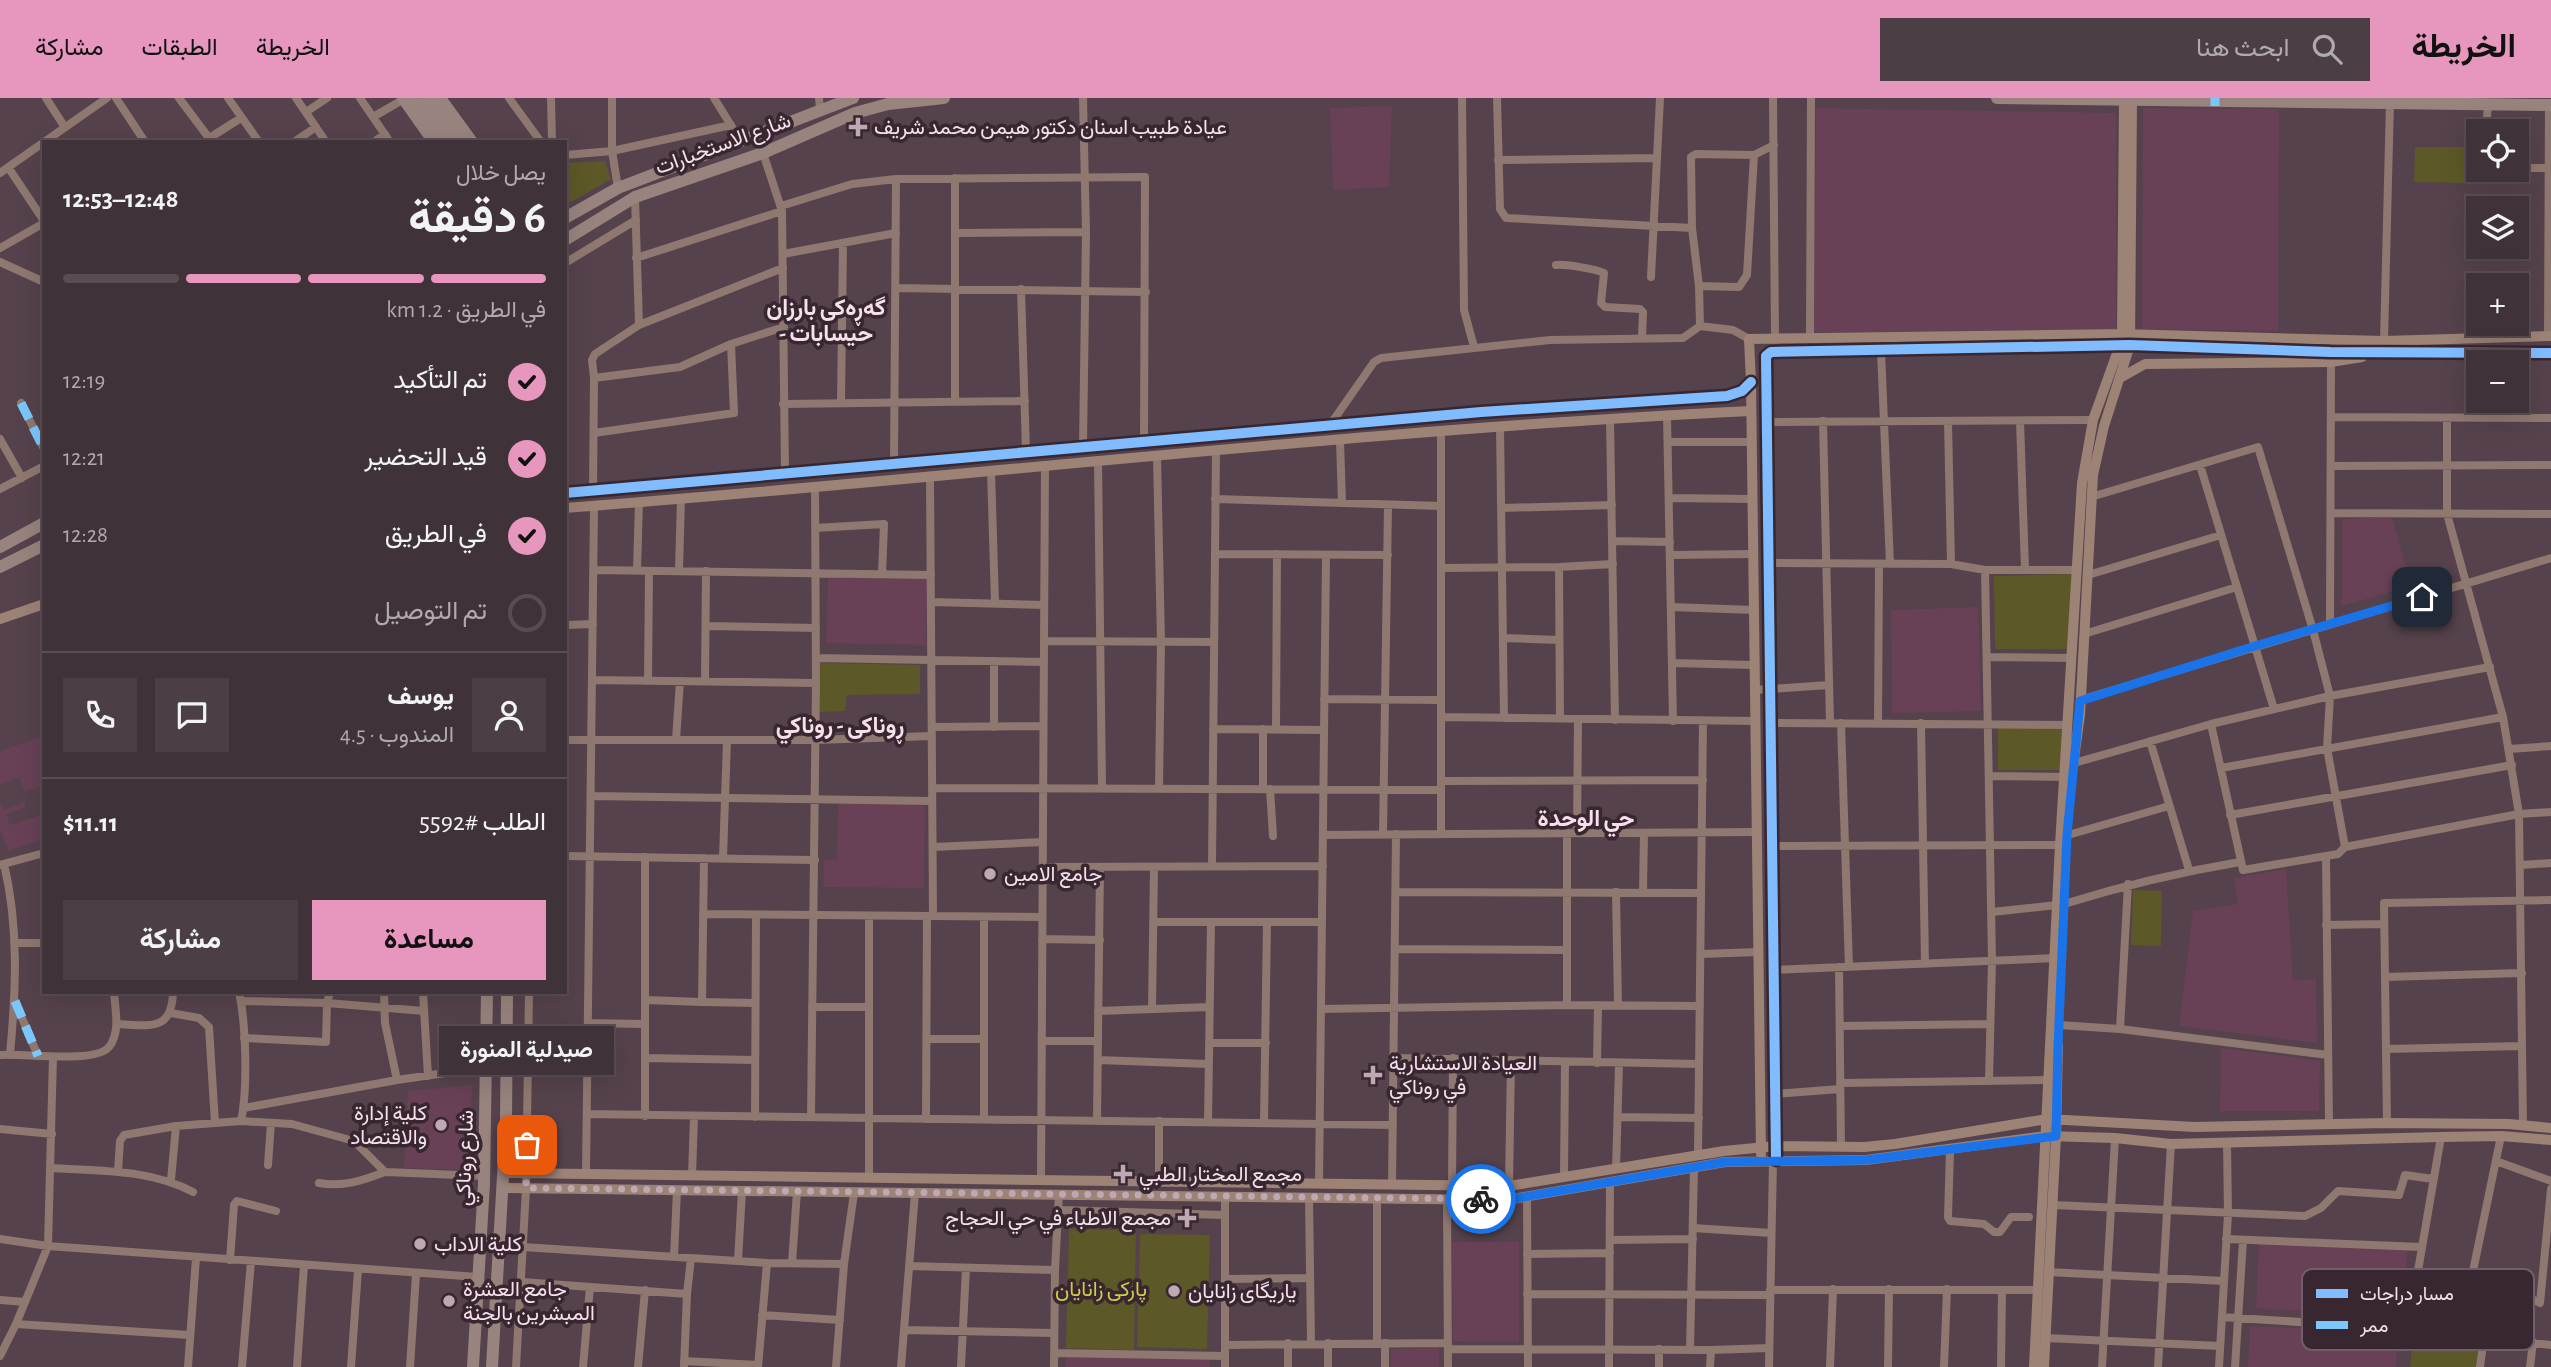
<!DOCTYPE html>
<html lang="ar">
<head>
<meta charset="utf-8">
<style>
  :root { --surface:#403239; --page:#4b3e44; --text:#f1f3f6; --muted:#aeaaae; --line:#594d53; --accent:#e797bd }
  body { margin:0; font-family:"Alegreya Sans",Vazirmatn,sans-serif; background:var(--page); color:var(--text); direction:rtl; height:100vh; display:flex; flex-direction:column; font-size:26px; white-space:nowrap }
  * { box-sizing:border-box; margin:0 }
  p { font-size:23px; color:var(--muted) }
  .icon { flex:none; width:38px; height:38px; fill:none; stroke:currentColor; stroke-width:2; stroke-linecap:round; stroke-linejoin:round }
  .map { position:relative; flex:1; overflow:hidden; direction:ltr }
  .details { position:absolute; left:42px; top:42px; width:525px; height:854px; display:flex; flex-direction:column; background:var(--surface); border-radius:0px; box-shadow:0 7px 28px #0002,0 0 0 2px var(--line); direction:rtl }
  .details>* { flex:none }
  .fabs { position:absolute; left:2466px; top:21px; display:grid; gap:14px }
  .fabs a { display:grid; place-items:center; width:63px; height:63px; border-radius:0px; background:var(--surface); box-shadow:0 7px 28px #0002,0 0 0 2px var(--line); font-size:35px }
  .pin { position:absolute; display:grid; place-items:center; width:60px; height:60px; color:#fff; margin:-30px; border-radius:14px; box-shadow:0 4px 10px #0006 }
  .courier { position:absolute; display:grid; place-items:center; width:70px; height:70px; margin:-35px; border:5px solid #1a73e8; border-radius:50%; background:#fff; color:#222; box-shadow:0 2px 9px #0007 }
  .bubble { position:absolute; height:49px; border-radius:0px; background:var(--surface); box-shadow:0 7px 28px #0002,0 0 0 2px var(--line); font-size:23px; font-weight:700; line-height:49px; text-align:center; direction:rtl }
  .head em { font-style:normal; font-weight:700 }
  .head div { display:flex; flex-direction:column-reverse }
  .head { display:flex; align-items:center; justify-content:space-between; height:119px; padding:0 21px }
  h1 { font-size:46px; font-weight:700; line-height:52px }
  .bar { display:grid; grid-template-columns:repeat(4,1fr); gap:10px 7px; align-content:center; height:84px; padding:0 21px }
  .bar i { height:9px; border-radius:5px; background:var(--line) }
  .bar .selected { background:var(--accent) }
  .bar p { grid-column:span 4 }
  .line { display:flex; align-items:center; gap:18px; padding:0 21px; border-top:2px solid var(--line) }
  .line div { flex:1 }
  .round { display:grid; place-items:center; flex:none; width:74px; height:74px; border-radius:0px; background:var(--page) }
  ol { padding:0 21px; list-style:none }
  li { display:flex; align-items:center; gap:21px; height:77px }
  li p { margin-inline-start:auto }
  li .icon { padding:7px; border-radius:50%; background:var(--accent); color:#111; stroke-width:4 }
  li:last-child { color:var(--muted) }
  li i { width:38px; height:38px; border:4px solid var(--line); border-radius:50% }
  .cta { display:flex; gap:14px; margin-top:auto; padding:14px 21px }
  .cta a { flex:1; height:80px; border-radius:0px; background:var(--accent); color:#111; font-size:28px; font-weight:700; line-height:80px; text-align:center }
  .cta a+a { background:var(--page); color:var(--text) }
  header { display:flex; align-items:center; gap:42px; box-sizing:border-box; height:98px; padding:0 35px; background:var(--accent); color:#111 }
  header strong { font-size:33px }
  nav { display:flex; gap:38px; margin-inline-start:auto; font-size:24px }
  .search { width:490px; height:63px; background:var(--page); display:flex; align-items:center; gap:18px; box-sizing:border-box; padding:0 24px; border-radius:0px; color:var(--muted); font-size:26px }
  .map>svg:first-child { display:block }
</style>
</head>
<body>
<header>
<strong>الخريطة</strong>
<div class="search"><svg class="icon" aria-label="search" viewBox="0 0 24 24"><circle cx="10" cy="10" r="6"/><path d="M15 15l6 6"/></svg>ابحث هنا</div>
<nav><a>الخريطة</a><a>الطبقات</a><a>مشاركة</a></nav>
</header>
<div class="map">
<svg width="2551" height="1269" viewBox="0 0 2551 1269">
  <rect width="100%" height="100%" fill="#55424c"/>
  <path fill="#684156" d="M1392 8 1389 89 1333 92 1330 10Z
    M1816 10 2116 15V235L1814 234Z
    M2143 10 2279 11 2278 233 2142 231Z
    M2392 419 2411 488 2342 508V421Z
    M828 478 927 480 926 547 826 545Z
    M1978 509 1981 613 1892 615 1891 512Z
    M44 638V687L24 694 19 679 0 686V653Z
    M0 703 3 712 24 704 26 709 6 716 10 727 44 716V741L8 753 0 731Z
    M925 705 924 790 823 789 824 762 837 761 838 706Z
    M2286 771 2293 882 2316 881 2317 945 2179 928 2193 813 2238 806 2234 780Z
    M2221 950 2320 963 2319 1013H2220Z
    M472 987 470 1072 404 1070 408 993Z
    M1452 1144H1519V1244L1453 1243Z
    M2259 1145 2407 1151 2405 1220 2256 1210Z
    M2250 1228 2398 1235 2396 1269H2248Z
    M1439 1250V1269H1391V1251Z
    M1066 1259 1210 1261V1269H1066Z"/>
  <path fill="#5d5827" d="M2415 49H2472L2471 85 2414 84Z
    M605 63 611 81 573 103 565 105V65Z
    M2072 476 2069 551H1995L1994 478Z
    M819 565 920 567V596L847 597 845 613 820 614Z
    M1998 630H2065L2063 672H1998Z
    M2133 792 2162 793 2161 848 2131 847Z
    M1069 1131 1136 1132 1134 1252 1066 1250Z
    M1140 1136 1210 1137 1207 1251 1137 1249Z
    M2413 1242 2478 1249 2476 1269H2410Z"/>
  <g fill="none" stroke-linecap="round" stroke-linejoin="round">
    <path stroke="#8f786f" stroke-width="8" d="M46 0 64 28
      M116 0 145 44
      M179 0 209 40
      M228 0 259 44
      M296 0 326 44
      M360 0 390 44
      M509 0 541 44
      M551 0 552 44
      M612 0V53L618 90
      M714 0 740 42
      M819 0 820 11
      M1083 0 1086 134 1083 348
      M1462 0 1464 212 1474 249
      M1497 0 1500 111 1506 120 1692 130
      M1773 0 1775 240
      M306 14 327 0
      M373 19 404 1
      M2486 33 2488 6
      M203 44 241 20
      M294 44 316 29
      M374 44 385 36
      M763 55 782 113 785 375
      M565 57 612 53 731 27
      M1498 62 1656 60
      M8 69 44 123
      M2516 70H2551
      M0 75 107 0
      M635 99 639 227
      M781 108 852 86 896 81 1145 79 1144 344
      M956 135 1086 134
      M0 150 44 125
      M783 156 896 135
      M636 160 782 113
      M0 164 44 184
      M565 165 636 122
      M1556 167C1565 166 1596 171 1604 175L1601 205 1605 209 1640 211 1643 214 1642 240
      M1651 179 1660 0
      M1699 188 1739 189 1747 177 1754 57 1774 47
      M897 190 1146 194
      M1021 191 1026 353
      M1700 228 1699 188 1692 130 1691 59 1696 56 1754 57
      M2548 238 2549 7
      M1810 240 1811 0
      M2384 243 2390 4
      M1881 253 1890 466
      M594 280 680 269 731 246 784 229
      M955 304V80
      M21 305 44 351
      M841 305 843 145
      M783 306 1025 303
      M1667 317 1673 623
      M2331 319 2551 320
      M2447 320V416L2503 619 2519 716 2523 1027
      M1610 321 1615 622
      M1823 323 1830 625
      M1948 323 1951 466
      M2020 323 2025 471
      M1766 324 2093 322
      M1330 327 1374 264 1381 260 1550 242 1683 240 1700 228 1733 232 1749 241
      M1500 329 1504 620
      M594 335 734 315 731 246
      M0 341 22 380
      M1340 342 1342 405
      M1668 344H1751
      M1157 358 1161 543 1159 691
      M1098 362 1102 690
      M894 365 896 81
      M2200 367 2274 611
      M2331 368 2551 367
      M991 372 995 505
      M930 378 933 818
      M0 391 44 368
      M593 393 594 280 592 262 595 256 639 227 783 170
      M2091 399 2258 349 2313 532 2330 598 2327 650 2345 749
      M1669 400 1752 401
      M1215 401 1441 408
      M1501 410 1612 407
      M2331 415 2551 416
      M815 430 884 426 882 476
      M1612 443 1670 444
      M1215 456 1388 457
      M1670 457 1753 456
      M1768 465 1951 466 1985 472H2077
      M1559 469 1560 621
      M1441 470 1559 469 1613 466
      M595 472 931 477
      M637 472 639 404
      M1985 472 1992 863 1989 982
      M679 473 681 400
      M2088 477 2221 437
      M931 504 1044 507
      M1671 509 1754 512
      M2330 526 2331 264
      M565 527 593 526
      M706 528 816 530
      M2084 536 2237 489
      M1503 540 1559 542
      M1044 543 1214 544
      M1987 559 2072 560
      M816 560 1044 564
      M994 563V629
      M1672 565 1754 567
      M593 582 816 585
      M648 583 649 473
      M705 583 706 473
      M1755 592 1829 587
      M1324 601 1441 602
      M2080 602 2551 460
      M1441 619 1755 623
      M1770 625 2068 627
      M1841 625 1849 869
      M1878 625 1879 466
      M1921 625 1925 866
      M2211 626 2243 772 2326 758 2338 756 2345 749 2519 716 2551 714
      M932 629 1043 628
      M1213 631 1324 632
      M1276 631 1277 456
      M565 642H816L932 638
      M676 642 680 583
      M2150 643 2189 772
      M2509 651 2551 648
      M2074 665 2211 626 2330 598 2490 569
      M2221 670 2503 619
      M1989 678 2065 679
      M1441 683 1703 682
      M932 690 1441 692
      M1263 691V631
      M1270 691 1273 738
      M591 698 932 703
      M2230 717 2512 667
      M1567 735V907
      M1577 735 1578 621
      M1383 736 1388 407
      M1441 736V334
      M1323 737 1756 734
      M2068 737 2169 708
      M1772 748 2060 747
      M933 749 1043 744
      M565 758 815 762
      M2326 758 2329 1025
      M704 760 702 904 754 905
      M723 760 727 642
      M4 766C19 829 16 893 10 956
      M0 767 44 755
      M2521 767 2551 765
      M1212 768 1216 353
      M1043 769 1323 768
      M1396 794 1701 795
      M1616 794 1618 907
      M1643 794 1644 735
      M2064 806C2122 788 2180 774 2240 764
      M1992 814 2057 807
      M703 816 1042 819
      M984 819V1021
      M1155 824H1322
      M2326 827 2384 826
      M1042 841 1100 842
      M15 845H44
      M1396 851 1567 852
      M1701 856 1758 854
      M1839 869 1841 1049
      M1773 872 2056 860
      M2385 879 2522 875
      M239 894C246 926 248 991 241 1023
      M384 894 385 925 397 982
      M423 894 428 978
      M645 902 702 904
      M241 903 327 905 424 913
      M16 906 38 958
      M812 909H869
      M1152 911 1154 769
      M1321 911 1567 907 1700 908
      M1098 913 1209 909
      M171 915 199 920 209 929 215 1025
      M588 925 645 926
      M117 926C148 927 172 935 173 894
      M2059 927 2120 931 2328 957
      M1840 928 1990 926
      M2120 931 2128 786
      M244 940 326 944 327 905 330 894
      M927 941H984
      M1042 943H1098
      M1209 945H1266
      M2386 951 2522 948
      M0 957C23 955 95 966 109 949 121 934 115 911 114 894
      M645 960 755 962
      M1395 960 1699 966
      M1098 962 1208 966
      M528 964H587
      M1597 965 1598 907
      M1840 985 2048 982
      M1775 996 1840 991
      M244 1010 397 982 486 969
      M587 1016 1393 1027
      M645 1018V759
      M755 1019 756 817
      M811 1019 816 585 815 388
      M1618 1019 1699 1020
      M926 1021 927 818
      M1097 1022 1100 769
      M1208 1024 1211 824
      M1264 1024 1267 824
      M2387 1025 2384 805 2551 802
      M0 1031 52 1036
      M1950 1053 1948 1119 1950 1123 1984 1126 1994 1134H2000L2011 1119H2029
      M1698 1057 1703 623
      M2496 1063 2551 1083
      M268 1067 271 1025
      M51 1070C99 1073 150 1071 193 1094
      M1616 1071 1619 966
      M118 1073 120 1043 124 1037 176 1028 241 1023 292 1026 354 1043 385 1074 484 1078
      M586 1076 594 408
      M692 1078 694 1018
      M1564 1079 1565 964
      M869 1080V818
      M171 1082 176 1028
      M1041 1082 1045 367
      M1159 1084V1023
      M319 1085C344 1089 361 1083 385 1074
      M1319 1086 1326 458
      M1392 1087 1396 736
      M1452 1088 1453 960
      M1509 1088 1511 962
      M1527 1098 1528 1269
      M1309 1099 1311 1245
      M1377 1100V1245
      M1447 1101 1448 1269
      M2053 1107 2305 1118 2321 1110 2338 1093 2399 1097 2405 1077 2433 1081
      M1059 1112 1225 1117
      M1693 1130 1771 1135
      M0 1141 48 1148 478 1179
      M2226 1141 2421 1149
      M1610 1142 1693 1141
      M523 1149 767 1165 844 1166
      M1527 1156 1610 1155
      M674 1159 677 1092
      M230 1162 234 1107 237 1103 276 1113
      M738 1163 742 1093
      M792 1165 797 1093
      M909 1168 1055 1172
      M2473 1172 2540 1205 2551 1091
      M2048 1174 2224 1183
      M1225 1181 1310 1180
      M522 1184 687 1196
      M1770 1192H2037
      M1527 1196 1770 1197
      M0 1202 25 1204
      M762 1217 840 1222
      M2222 1219 2408 1231 2551 1247
      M16 1226 190 1237
      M2408 1231 2441 1039
      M904 1232 1053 1235
      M2460 1236 2501 1038
      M2045 1240 2220 1248
      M1288 1245V1269
      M1328 1245V1269
      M1225 1247 1448 1245
      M1448 1251 1711 1252 1769 1250
      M1690 1252 1694 1070
      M1054 1255 1225 1258
      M0 1258 16 1226 48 1148 53 959
      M684 1263 758 1267
      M188 1269 196 1160
      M242 1269 251 1163
      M297 1269 304 1167
      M351 1269 358 1172
      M410 1269 416 1176
      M516 1269 526 1091 529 894
      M583 1269 590 1189
      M638 1269 645 1192
      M684 1269 687 1196 691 1160
      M758 1269 767 1165
      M836 1269 844 1166 854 1095
      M901 1269 915 1095
      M961 1269 966 1170
      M1054 1269 1055 1172 1059 1096
      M1225 1269V1100
      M1385 1269V1245
      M1609 1269 1610 1084
      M1659 1269V1251
      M1710 1269 1711 1252
      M1769 1269 1773 1062
      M1830 1269 1833 1191
      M1888 1269 1889 1191
      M1944 1269 1947 1191
      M2001 1269 2002 1192
      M2102 1269 2115 1040
      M2158 1269 2171 1046
      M2219 1269 2228 1116 2227 1045
      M2235 1269 2243 1143
      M2480 1269 2484 1238
      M2530 1269 2533 1244"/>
    <path stroke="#9d8276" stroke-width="10" d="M2120 280 2145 266 2331 264 2362 259
      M565 395 1481 314 1727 298 1742 293 1751 284
      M565 410C961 380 1355 332 1751 313
      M0 521 44 506
      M2071 682 2080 617 2093 377 2104 328 2130 247 2132 1
      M1776 1053 1766 258 1771 254 2130 247 2330 254 2551 255
      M1761 1056 1751 284 1749 241 2122 236 2384 243 2551 238
      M503 1075 1509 1088 1724 1053 1776 1048 1864 1049 1895 1046 2047 1021 2195 1029 2387 1025 2509 1026 2551 1030
      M502 1090 1507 1102 1725 1064 1866 1062 2046 1038 2115 1040 2171 1046 2441 1039 2501 1038 2551 1042
      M2034 1269 2060 747 2082 385 2093 322 2120 247 2122 236 2124 1
      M2044 1269 2056 1038 2058 947"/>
    <path stroke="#98837e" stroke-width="12" d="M403 0 434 44
      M414 0 445 44
      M428 0 458 44
      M440 0 472 44
      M1997 0 2551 7
      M565 120 618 90 853 0
      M565 142 635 99 763 55 855 15 888 6 944 0
      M0 449 44 425
      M0 469 44 447
      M473 1269 484 1086 487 894
      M492 1269 506 1026 507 894"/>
    <path stroke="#7ac7fe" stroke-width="9" stroke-dasharray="18 9" stroke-linecap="butt" d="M2215 8V0
      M21 305 44 351
      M15 903 38 958"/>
    <g stroke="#382730" stroke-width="15">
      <path id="cycleway" d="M565 395 1481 314 1727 298 1742 293 1751 284
        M1776 1062 1766 258 1771 254 2130 247 2330 254 2551 255"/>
    </g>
    <use href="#cycleway" stroke="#80bcff" stroke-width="10"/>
  </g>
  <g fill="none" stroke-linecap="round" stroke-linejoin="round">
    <path stroke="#bea9b3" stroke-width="7" stroke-dasharray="0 12.6" d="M527 1047 526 1090 1481 1101"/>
    <path stroke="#1a73e8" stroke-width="9" d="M1481 1101 1507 1102 1725 1064 1866 1062 2056 1038 2058 948 2067 737 2080 603 2255 548 2422 499"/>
  </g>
  <g fill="#bea9b3" stroke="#382730" stroke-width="2.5">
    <path d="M854.5 18.5h7v7h7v7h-7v7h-7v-7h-7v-7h7z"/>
    <circle cx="990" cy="776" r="7"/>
    <path d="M1369.5 966.5h7v7h7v7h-7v7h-7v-7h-7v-7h7z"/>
    <circle cx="441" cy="1027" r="7"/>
    <path d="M1119.5 1065.5h7v7h7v7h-7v7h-7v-7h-7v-7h7z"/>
    <path d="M1183.5 1109.5h7v7h7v7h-7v7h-7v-7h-7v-7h7z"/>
    <circle cx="420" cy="1146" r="7"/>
    <circle cx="1174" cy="1193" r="7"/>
    <circle cx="449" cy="1203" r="7"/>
  </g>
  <g text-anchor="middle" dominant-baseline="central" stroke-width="7" stroke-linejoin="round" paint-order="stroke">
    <g font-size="21" fill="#f6e0eb" stroke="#382730" text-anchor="start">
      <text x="874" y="29">عيادة طبيب اسنان دكتور هيمن محمد شريف</text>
      <text x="1004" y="776">جامع الامين</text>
      <text x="1389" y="965">العيادة الاستشارية<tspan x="1389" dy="24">في روناكي</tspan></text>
      <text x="427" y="1015" text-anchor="end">كلية إدارة<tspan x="427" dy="24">والاقتصاد</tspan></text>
      <text x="1139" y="1076">مجمع المختار الطبي</text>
      <text x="1171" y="1120" text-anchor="end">مجمع الاطباء في حي الحجاج</text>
      <text x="434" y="1146">كلية الاداب</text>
      <text x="463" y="1191">جامع العشرة<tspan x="463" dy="24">المبشرين بالجنة</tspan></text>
      <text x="1188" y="1193">یاریگای زانایان</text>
    </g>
    <g font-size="21" fill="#f6e0eb" stroke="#382730">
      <text transform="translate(723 46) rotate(-20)">شارع الاستخبارات</text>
      <text transform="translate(465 1060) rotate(-88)">شارع روناكي</text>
    </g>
    <g font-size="21" fill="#d0cb4b" stroke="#382730">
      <text x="1101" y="1191">پارکی زانایان</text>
    </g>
    <g font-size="23" font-weight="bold" fill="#f6e0eb" stroke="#382730">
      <text x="826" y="210">گەڕەکی بارزان<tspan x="826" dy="26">- حیسابات</tspan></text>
      <text x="840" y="628">ڕوناکی - روناكي</text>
      <text x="1586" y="721">حي الوحدة</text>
    </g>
  </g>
  <rect x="2302" y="1171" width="232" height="81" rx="10" fill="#382730" stroke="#715e68" stroke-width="2"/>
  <rect x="2316" y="1191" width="32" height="9" fill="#80bcff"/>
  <rect x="2316" y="1223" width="32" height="8" fill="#7ac7fe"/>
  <g font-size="19" fill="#f6e0eb">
    <text x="2360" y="1202">مسار دراجات</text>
    <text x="2360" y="1234">ممر</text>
  </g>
</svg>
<div class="fabs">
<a><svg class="icon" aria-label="locate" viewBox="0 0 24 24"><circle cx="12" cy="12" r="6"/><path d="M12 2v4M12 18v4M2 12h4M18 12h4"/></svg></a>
<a><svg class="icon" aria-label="layers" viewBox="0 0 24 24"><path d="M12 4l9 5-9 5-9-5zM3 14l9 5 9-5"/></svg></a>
<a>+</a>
<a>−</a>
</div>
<div class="pin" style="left:527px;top:1047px;background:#ea580c"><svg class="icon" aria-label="bag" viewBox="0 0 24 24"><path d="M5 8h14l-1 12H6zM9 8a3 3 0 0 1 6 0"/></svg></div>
<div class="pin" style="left:2422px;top:499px;background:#1f2937"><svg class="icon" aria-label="home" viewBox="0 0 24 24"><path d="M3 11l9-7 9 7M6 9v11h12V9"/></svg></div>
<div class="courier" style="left:1481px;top:1101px"><svg class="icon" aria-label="bike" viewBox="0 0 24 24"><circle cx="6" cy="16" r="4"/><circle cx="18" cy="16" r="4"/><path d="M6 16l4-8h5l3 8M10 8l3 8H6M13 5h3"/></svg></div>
<div class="bubble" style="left:439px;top:928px;width:175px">صيدلية المنورة</div>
<section class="details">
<div class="head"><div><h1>6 دقيقة</h1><p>يصل خلال</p></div><em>12:48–12:53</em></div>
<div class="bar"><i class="selected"></i><i class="selected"></i><i class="selected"></i><i></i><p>في الطريق · 1.2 km</p></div>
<ol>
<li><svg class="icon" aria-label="check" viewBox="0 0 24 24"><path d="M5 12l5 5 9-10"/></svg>تم التأكيد<p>12:19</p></li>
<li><svg class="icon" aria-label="check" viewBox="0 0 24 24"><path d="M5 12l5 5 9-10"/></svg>قيد التحضير<p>12:21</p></li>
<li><svg class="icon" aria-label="check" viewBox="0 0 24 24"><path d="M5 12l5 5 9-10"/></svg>في الطريق<p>12:28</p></li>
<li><i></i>تم التوصيل</li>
</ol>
<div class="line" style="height:126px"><a class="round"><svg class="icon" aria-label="person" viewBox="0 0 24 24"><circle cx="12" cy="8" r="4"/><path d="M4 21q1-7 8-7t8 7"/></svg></a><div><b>يوسف</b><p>المندوب · 4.5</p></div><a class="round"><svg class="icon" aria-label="chat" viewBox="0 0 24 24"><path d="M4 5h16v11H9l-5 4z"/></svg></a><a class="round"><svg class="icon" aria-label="phone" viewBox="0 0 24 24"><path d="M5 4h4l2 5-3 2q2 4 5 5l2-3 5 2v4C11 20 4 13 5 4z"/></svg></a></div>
<div class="line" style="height:91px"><div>الطلب #5592</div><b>$11.11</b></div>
<div class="cta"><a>مساعدة</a><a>مشاركة</a></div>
</section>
</div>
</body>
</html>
